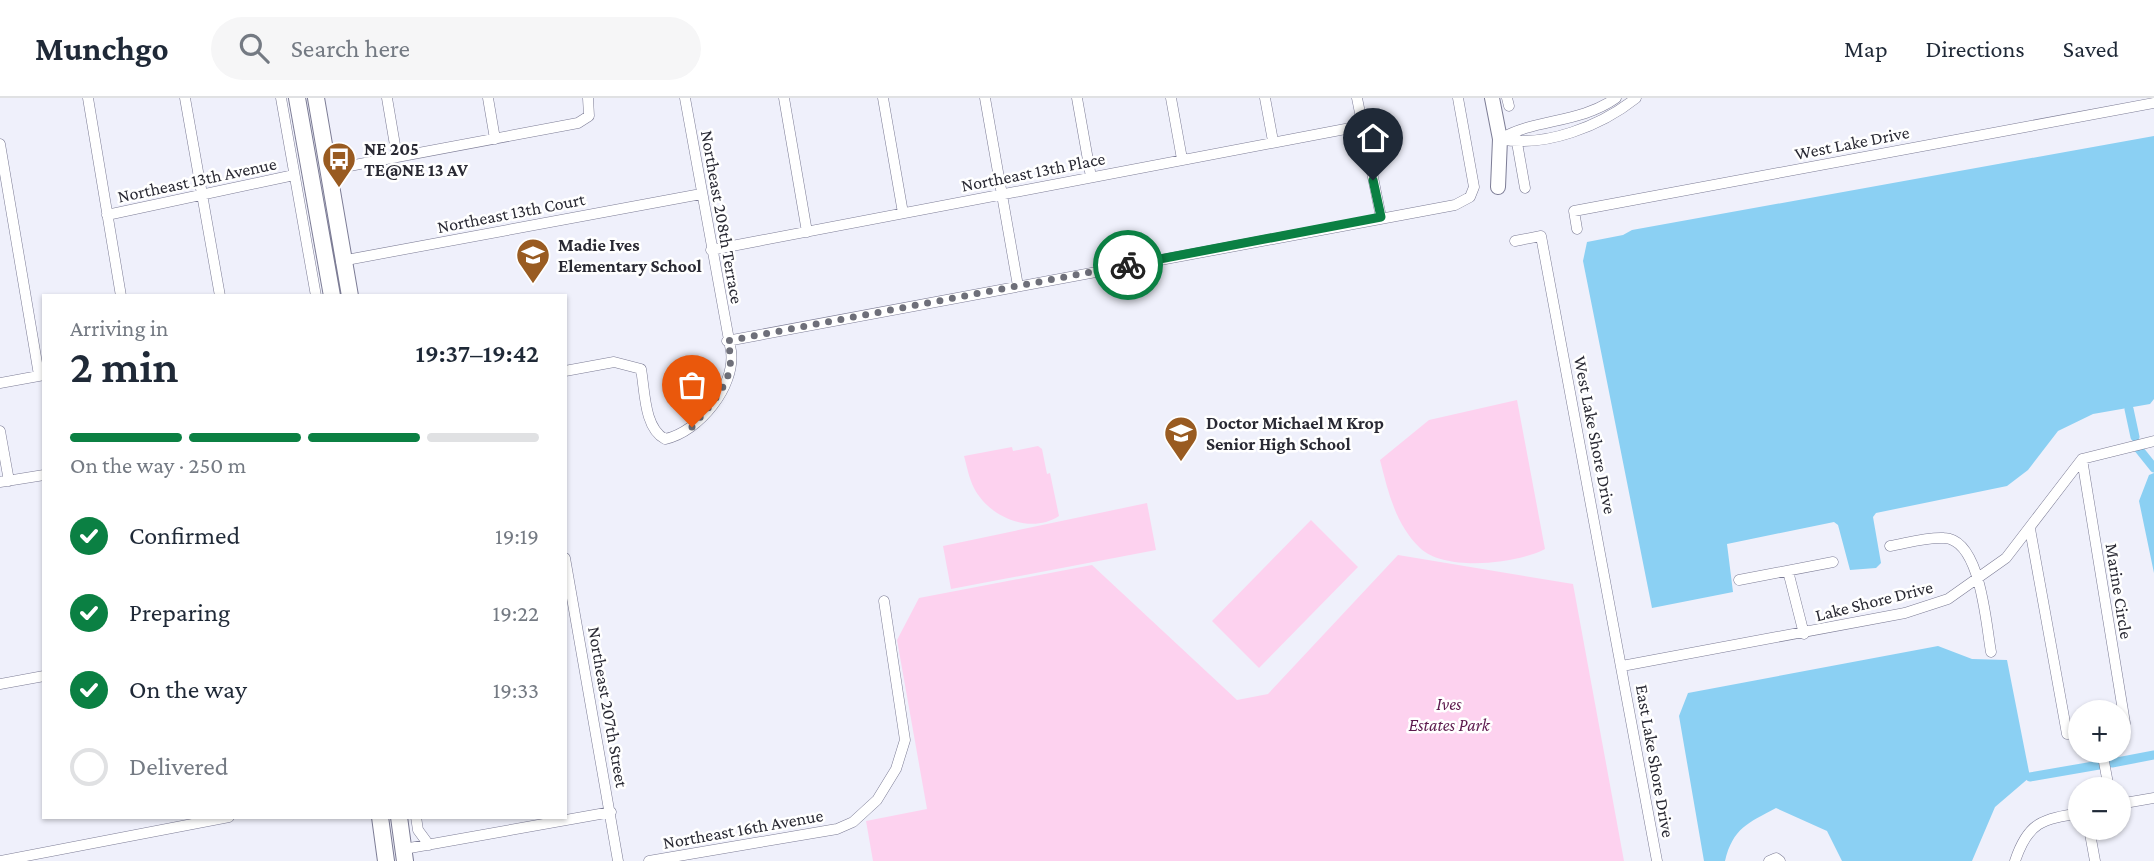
<!DOCTYPE html>
<html lang="en">
<head>
<meta charset="utf-8">
<style>
  :root { --surface:#fff; --page:#f6f6f7; --text:#1f2937; --muted:#747a83; --line:#e0e1e3; --accent:#0b8043 }
  body { margin:0; font-family:"Crimson Pro",serif; background:var(--page); color:var(--text); height:100vh; display:flex; flex-direction:column; font-size:26px; white-space:nowrap }
  * { box-sizing:border-box; margin:0 }
  p { font-size:23px; color:var(--muted) }
  .icon { flex:none; width:38px; height:38px; fill:none; stroke:currentColor; stroke-width:2; stroke-linecap:round; stroke-linejoin:round }
  .map { position:relative; flex:1; overflow:hidden }
  .sheet { position:absolute; left:42px; top:196px; width:525px; height:525px; display:flex; flex-direction:column; background:var(--surface); border-radius:0px; box-shadow:0 2px 5px #0004 }
  .sheet>* { flex:none }
  .tools { position:absolute; left:2068px; top:602px; display:grid; gap:14px }
  .tools a { display:grid; place-items:center; width:63px; height:63px; border-radius:50%; background:var(--surface); box-shadow:0 2px 5px #0004; font-size:35px }
  .pin { position:absolute; display:grid; place-items:center; width:60px; height:60px; color:#fff; margin:-72px -30px; border-radius:50% 50% 50% 0; rotate:-45deg; box-shadow:0 0 7px #0007 }
  .pin .icon { rotate:45deg }
  .courier { position:absolute; display:grid; place-items:center; width:70px; height:70px; margin:-35px; border:5px solid #0b8043; border-radius:50%; background:#fff; color:#222; box-shadow:0 2px 9px #0007 }
  .summary em { font-style:normal; font-weight:600 }
  .summary div { display:flex; flex-direction:column-reverse }
  .summary { display:flex; align-items:center; justify-content:space-between; height:119px; padding:0 28px }
  h1 { font-size:46px; font-weight:600; line-height:52px }
  .bar { display:grid; grid-template-columns:repeat(4,1fr); gap:10px 7px; align-content:center; height:84px; padding:0 28px }
  .bar i { height:9px; border-radius:5px; background:var(--line) }
  .bar .current { background:var(--accent) }
  .bar p { grid-column:span 4 }
  ol { padding:0 28px; list-style:none }
  li { display:flex; align-items:center; gap:21px; height:77px }
  li p { margin-inline-start:auto }
  li .icon { padding:7px; border-radius:50%; background:var(--accent); color:#fff; stroke-width:4 }
  li:last-child { color:var(--muted) }
  li i { width:38px; height:38px; border:4px solid var(--line); border-radius:50% }
  header { display:flex; align-items:center; gap:42px; box-sizing:border-box; height:98px; padding:0 35px; background:var(--surface); border-bottom:2px solid var(--line) }
  header strong { font-size:33px }
  nav { display:flex; gap:38px; margin-inline-start:auto; font-size:24px }
  .search { width:490px; height:63px; background:var(--page); display:flex; align-items:center; gap:18px; box-sizing:border-box; padding:0 24px; border-radius:38px; color:var(--muted); font-size:26px }
  .map>svg:first-child { display:block }
</style>
</head>
<body>
<header>
<strong>Munchgo</strong>
<div class="search"><svg class="icon" aria-label="search" viewBox="0 0 24 24"><circle cx="10" cy="10" r="6"/><path d="M15 15l6 6"/></svg>Search here</div>
<nav><a>Map</a><a>Directions</a><a>Saved</a></nav>
</header>
<div class="map">
<svg width="2154" height="763" viewBox="0 0 2154 763">
  <rect width="100%" height="100%" fill="#eff0fb"/>
  <path fill="#fdd2ef" d="M1517 302 1545 451C1517 466 1445 474 1420 450 1395 426 1388 393 1380 362L1429 322Z
    M1038 348 1042 351 1047 376 1050 375 1059 418C1030 437 989 419 974 390 969 380 967 369 964 358L1012 349 1013 353Z
    M1147 405 1156 452 951 491 943 448Z
    M1311 422 1358 469 1259 570 1212 523Z
    M1398 457 1573 486 1624 763H873L866 723 927 711 897 542 919 500 1092 467 1237 602 1268 596Z"/>
  <path fill="#8bd0f3" d="M2154 38V301L2150 306 2093 316 2058 333 2028 372 2007 388 1876 415 1873 419 1881 465 1876 470 1850 472 1838 427 1834 424 1727 446 1733 494 1652 510 1583 163 1587 144 1623 137 1632 132Z
    M2154 375V475L2139 403 2149 377Z
    M1938 548 1972 561 2007 562 2030 679 1995 709 1972 763H1842L1827 733 1776 710C1748 725 1733 730 1725 763H1704L1679 618 1688 595Z"/>
  <g fill="none" stroke-linecap="round" stroke-linejoin="round">
    <path stroke="#8bd0f3" stroke-width="9" d="M2129 311 2135 339
      M2138 350 2154 370
      M2112 665 2154 657
      M2030 679 2099 667"/>
    <g stroke="#7c7c95" stroke-width="11">
      <path id="street" d="M88 0 121 198
        M185 0 220 198
        M281 0 316 198
        M387 0 397 59
        M488 0 495 41
        M784 0 807 134
        M883 0 903 115
        M985 0 1018 188
        M1077 0 1091 79
        M1171 0 1182 61
        M1265 0 1273 43
        M1357 0 1381 119
        M1507 0 1509 8
        M1516 39 1525 90
        M1500 41C1545 50 1601 28 1636 0
        M1500 41C1536 20 1579 26 1616 0
        M0 46 39 277
        M328 72 578 25 589 18 588 0
        M107 117 294 77
        M1577 131 1574 113 2154 5
        M1515 143 1541 138 1657 763
        M711 152 1361 28
        M341 163 701 96
        M727 243 1455 107 1470 99 1474 89 1458 0
        M565 273 614 264 641 271C645 293 644 330 665 341 699 334 736 288 731 253L685 0
        M0 285 44 277
        M0 333 9 383
        M2082 361 2125 625 2119 626
        M0 384 44 377
        M2030 431 2067 636 2081 633
        M1890 448C1907 445 1926 439 1944 440 1981 441 1986 527 1991 554
        M565 460 618 763
        M1788 473 1804 536
        M1739 482 1833 464
        M1622 568 1905 515 1948 501 2006 460 2082 361 2154 343
        M0 586 44 578
        M2102 653 2109 691
        M2119 706 2154 700
        M416 719 418 732 429 747
        M2089 730 2095 763
        M404 751 611 714
        M0 763 229 719
        M649 763 837 731 853 724 877 702 896 671 905 642 884 503
        M1769 763 1776 760 1780 763
        M2015 763C2028 724 2042 721 2081 715"/>
    </g>
    <g stroke="#7c7c95" stroke-width="16">
      <path id="secondary" d="M1492 0 1500 41 1498 89"/>
    </g>
    <g stroke="#7c7c95" stroke-width="18">
      <path id="primary" d="M297 0 332 198
        M316 0 350 198
        M380 719 386 763
        M399 719 405 763"/>
    </g>
    <use href="#street" stroke="#fff" stroke-width="10"/>
    <use href="#secondary" stroke="#fff" stroke-width="14"/>
    <use href="#primary" stroke="#fff" stroke-width="16"/>
  </g>
  <g fill="none" stroke-linecap="round" stroke-linejoin="round">
    <path stroke="#6e6f79" stroke-width="7" stroke-dasharray="0 12.6" d="M692 329C714 302 740 279 727 243L1128 167"/>
    <path stroke="#0b8043" stroke-width="9" d="M1128 167 1381 119 1373 82"/>
  </g>
  <defs>
    <g id="bus-pin" transform="scale(1.75)"><path d="M0 17L-7.5 6A9.5 9.5 0 1 1 7.5 6Z" fill="#995b21" stroke="#fff"/><path d="M-5-6H5V4H4V6H2V4H-2V6H-4V4H-5ZM-3.5-4V0h7V-4ZM-3.5 1.2v1.5H-2V1.2ZM2 1.2v1.5H3.5V1.2Z" fill="#fff"/></g>
    <g id="school-pin" transform="scale(1.75)"><path d="M0 17L-7.5 6A9.5 9.5 0 1 1 7.5 6Z" fill="#995b21" stroke="#fff"/><path d="M0-5L7-2L0 1L-7-2ZM-4 1L0 2.5L4 1V4Q0 6-4 4Z" fill="#fff"/></g>
  </defs>
  <g fill-rule="evenodd">
    <use href="#bus-pin" x="339" y="61"/>
    <use href="#school-pin" x="533" y="157"/>
    <use href="#school-pin" x="1181" y="335"/>
  </g>
  <g text-anchor="middle" dominant-baseline="central" stroke-width="5" stroke-linejoin="round" paint-order="stroke">
    <g font-size="18" fill="#292933" stroke="#fff">
      <text transform="translate(1852 45) rotate(-11)">West Lake Drive</text>
      <text transform="translate(1033 74) rotate(-11)">Northeast 13th Place</text>
      <text transform="translate(197 82) rotate(-12)">Northeast 13th Avenue</text>
      <text transform="translate(511 115) rotate(-11)">Northeast 13th Court</text>
      <text transform="translate(722 119) rotate(80)">Northeast 208th Terrace</text>
      <text transform="translate(1595 337) rotate(79)">West Lake Shore Drive</text>
      <text transform="translate(2119 493) rotate(81)">Marine Circle</text>
      <text transform="translate(1874 503) rotate(-14)">Lake Shore Drive</text>
      <text transform="translate(608 609) rotate(80)">Northeast 207th Street</text>
      <text transform="translate(1655 663) rotate(80)">East Lake Shore Drive</text>
      <text transform="translate(743 731) rotate(-10)">Northeast 16th Avenue</text>
    </g>
    <g font-size="18" font-weight="bold" fill="#292933" stroke="#fff" text-anchor="start">
      <text x="364" y="51">NE 205<tspan x="364" dy="21">TE@NE 13 AV</tspan></text>
      <text x="558" y="147">Madie Ives<tspan x="558" dy="21">Elementary School</tspan></text>
      <text x="1206" y="325">Doctor Michael M Krop<tspan x="1206" dy="21">Senior High School</tspan></text>
    </g>
    <g font-size="18" font-style="italic" fill="#5d1b4e" stroke="#fff">
      <text x="1449" y="606">Ives<tspan x="1449" dy="21">Estates Park</tspan></text>
    </g>
  </g>
</svg>
<div class="tools">
<a>+</a>
<a>−</a>
</div>
<div class="pin" style="left:692px;top:329px;background:#ea580c"><svg class="icon" aria-label="bag" viewBox="0 0 24 24"><path d="M5 8h14l-1 12H6zM9 8a3 3 0 0 1 6 0"/></svg></div>
<div class="pin" style="left:1373px;top:82px;background:#1f2937"><svg class="icon" aria-label="home" viewBox="0 0 24 24"><path d="M3 11l9-7 9 7M6 9v11h12V9"/></svg></div>
<div class="courier" style="left:1128px;top:167px"><svg class="icon" aria-label="bike" viewBox="0 0 24 24"><circle cx="6" cy="16" r="4"/><circle cx="18" cy="16" r="4"/><path d="M6 16l4-8h5l3 8M10 8l3 8H6M13 5h3"/></svg></div>
<section class="sheet">
<div class="summary"><div><h1>2 min</h1><p>Arriving in</p></div><em>19:37–19:42</em></div>
<div class="bar"><i class="current"></i><i class="current"></i><i class="current"></i><i></i><p>On the way · 250 m</p></div>
<ol>
<li><svg class="icon" aria-label="check" viewBox="0 0 24 24"><path d="M5 12l5 5 9-10"/></svg>Confirmed<p>19:19</p></li>
<li><svg class="icon" aria-label="check" viewBox="0 0 24 24"><path d="M5 12l5 5 9-10"/></svg>Preparing<p>19:22</p></li>
<li><svg class="icon" aria-label="check" viewBox="0 0 24 24"><path d="M5 12l5 5 9-10"/></svg>On the way<p>19:33</p></li>
<li><i></i>Delivered</li>
</ol>
</section>
</div>
</body>
</html>
